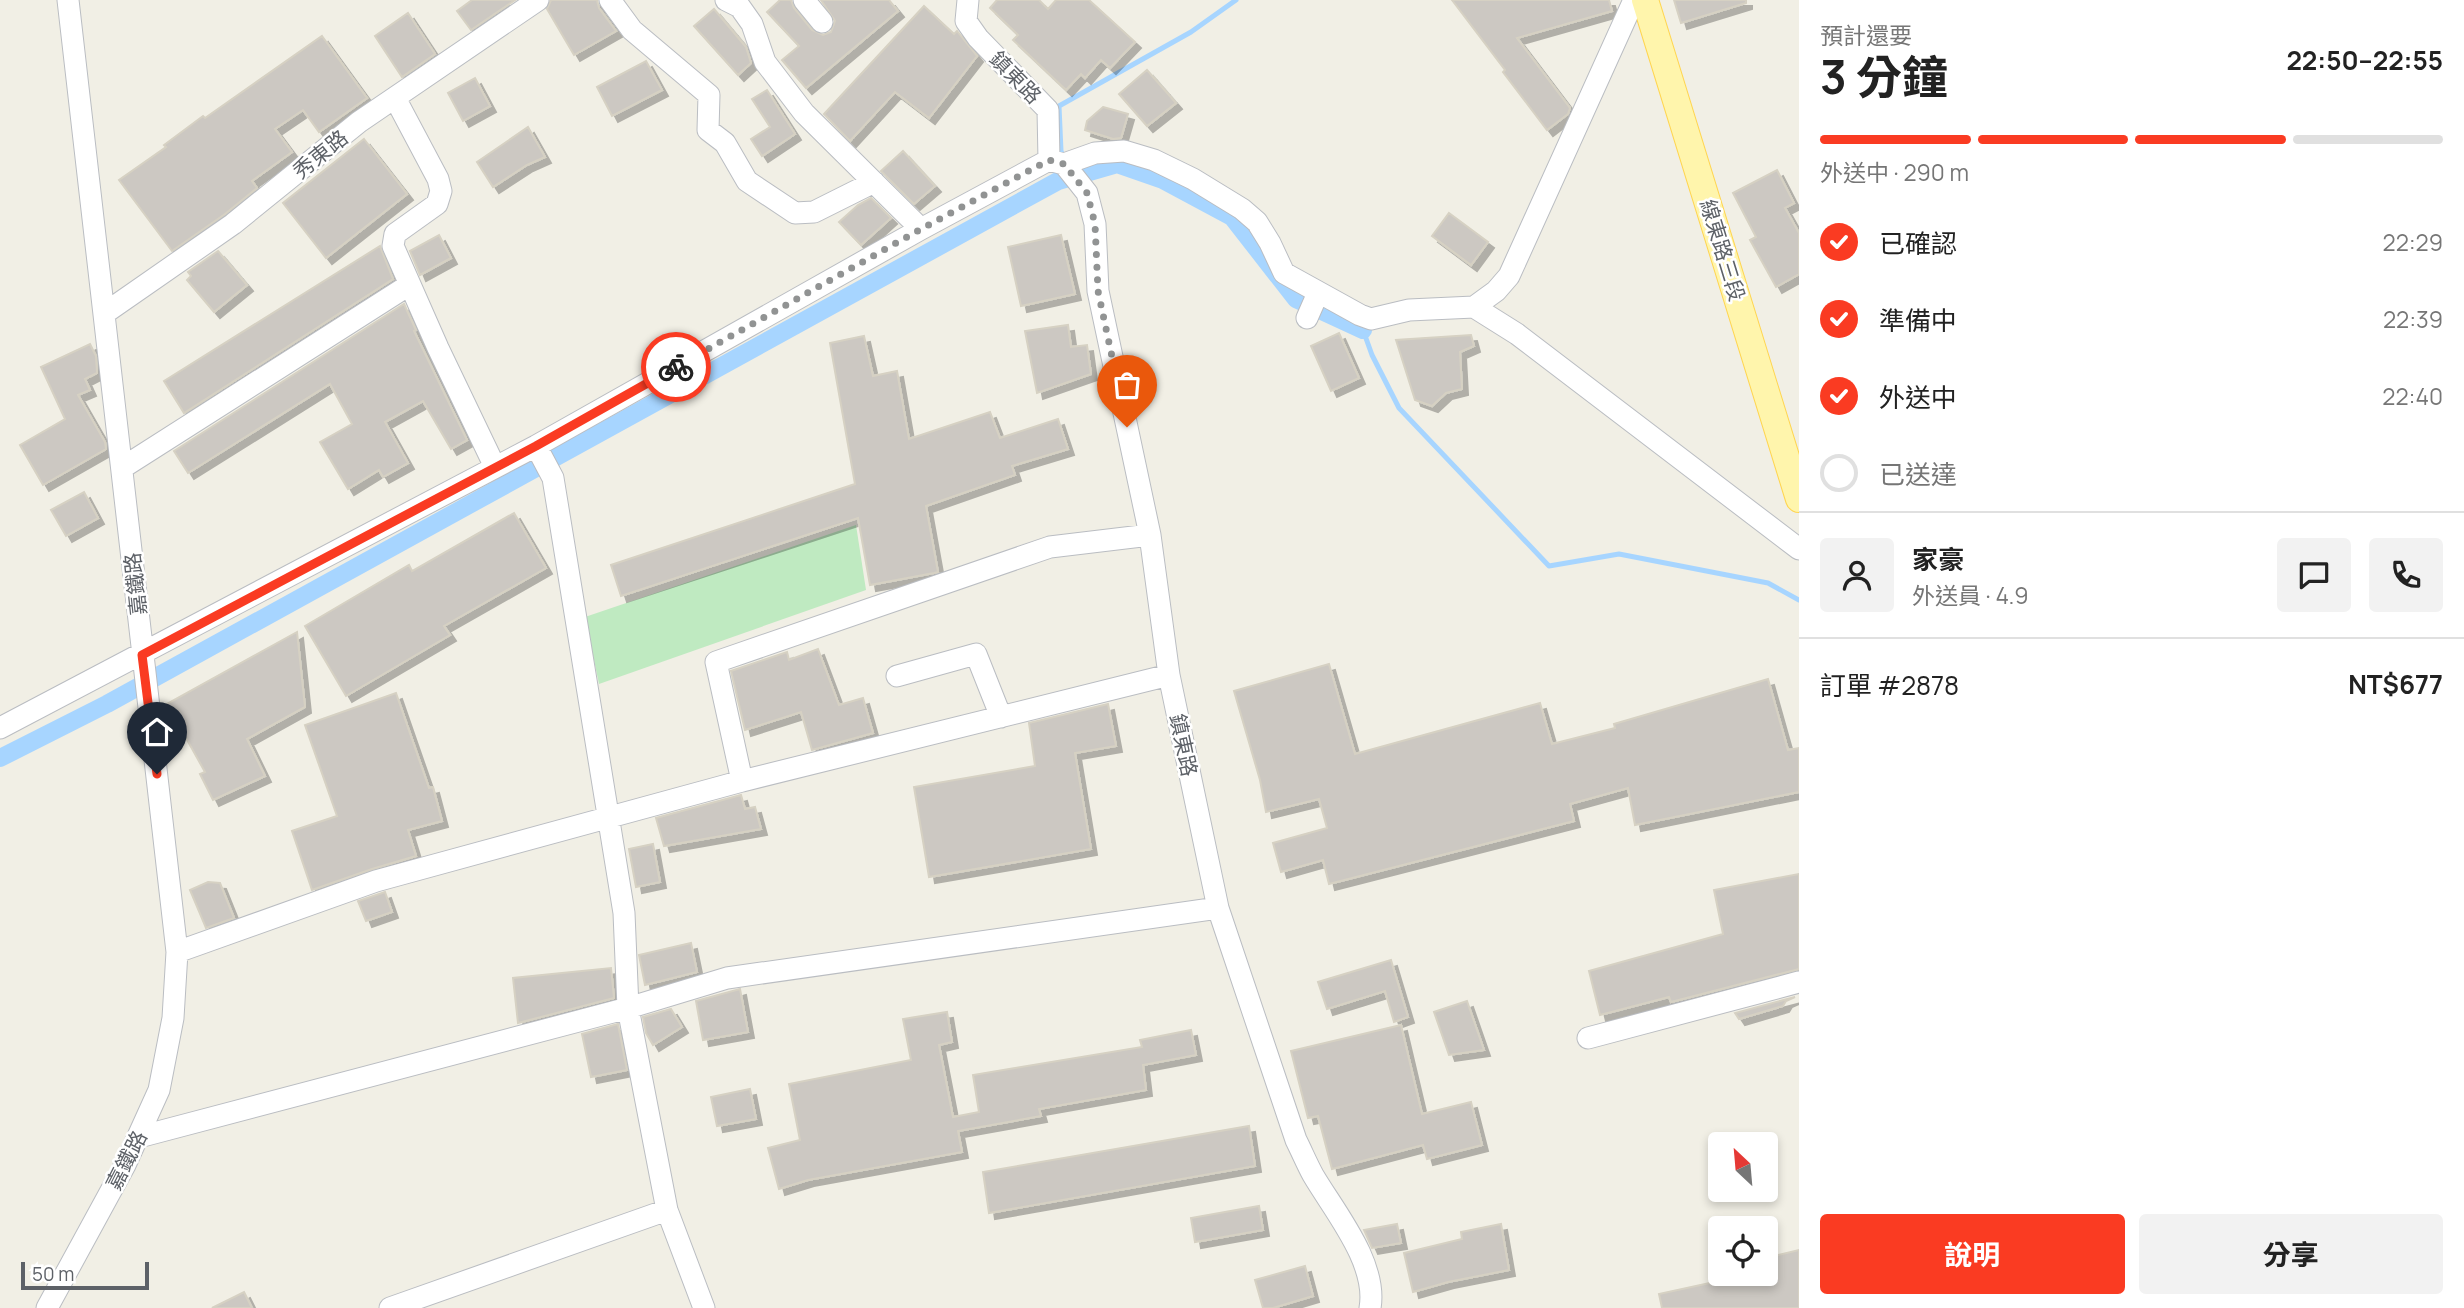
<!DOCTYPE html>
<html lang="zh-TW">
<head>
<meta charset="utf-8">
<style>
  :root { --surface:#fff; --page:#f2f2f2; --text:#222; --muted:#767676; --line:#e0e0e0; --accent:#fa3b22 }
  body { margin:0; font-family:Manrope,"Noto Sans TC",sans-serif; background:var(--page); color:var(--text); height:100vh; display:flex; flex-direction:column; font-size:26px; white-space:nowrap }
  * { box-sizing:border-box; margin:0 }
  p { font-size:23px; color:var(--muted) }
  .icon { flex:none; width:38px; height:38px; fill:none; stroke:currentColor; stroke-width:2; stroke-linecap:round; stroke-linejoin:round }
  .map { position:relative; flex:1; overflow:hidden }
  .details { display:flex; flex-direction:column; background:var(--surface); width:665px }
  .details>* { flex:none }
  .needle { width:46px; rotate:334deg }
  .tools { position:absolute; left:1708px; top:1132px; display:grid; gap:14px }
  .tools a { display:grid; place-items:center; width:70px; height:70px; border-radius:7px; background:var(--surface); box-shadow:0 4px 10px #0003; font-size:35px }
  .scale { position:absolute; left:21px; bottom:18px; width:128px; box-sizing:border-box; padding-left:7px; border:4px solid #5d6167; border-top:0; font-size:19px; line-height:24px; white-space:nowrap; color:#5d6167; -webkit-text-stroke:5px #fff; paint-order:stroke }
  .pin { position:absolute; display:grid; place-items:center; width:60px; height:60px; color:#fff; margin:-72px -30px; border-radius:50% 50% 50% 0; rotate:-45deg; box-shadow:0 0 7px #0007 }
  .pin .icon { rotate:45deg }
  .courier { position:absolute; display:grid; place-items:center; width:70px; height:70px; margin:-35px; border:5px solid #fa3b22; border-radius:50%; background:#fff; color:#222; box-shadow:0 2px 9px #0007 }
  .overview em { font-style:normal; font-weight:700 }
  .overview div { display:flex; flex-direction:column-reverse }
  .overview { display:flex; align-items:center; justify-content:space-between; height:119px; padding:0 21px }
  h1 { font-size:46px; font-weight:700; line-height:52px }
  .bar { display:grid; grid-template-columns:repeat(4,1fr); gap:10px 7px; align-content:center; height:84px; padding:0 21px }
  .bar i { height:9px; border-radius:5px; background:var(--line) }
  .bar .on { background:var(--accent) }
  .bar p { grid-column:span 4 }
  .line { display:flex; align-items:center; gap:18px; padding:0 21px; border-top:2px solid var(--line) }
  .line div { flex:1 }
  .round { display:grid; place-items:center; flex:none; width:74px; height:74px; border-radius:7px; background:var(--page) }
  ol { padding:0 21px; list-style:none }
  li { display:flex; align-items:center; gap:21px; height:77px }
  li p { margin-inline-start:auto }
  li .icon { padding:7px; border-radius:50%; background:var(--accent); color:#fff; stroke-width:4 }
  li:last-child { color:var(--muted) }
  li i { width:38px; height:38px; border:4px solid var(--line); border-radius:50% }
  .action { display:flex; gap:14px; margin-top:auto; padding:14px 21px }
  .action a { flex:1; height:80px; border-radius:7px; background:var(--accent); color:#fff; font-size:28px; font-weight:700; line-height:80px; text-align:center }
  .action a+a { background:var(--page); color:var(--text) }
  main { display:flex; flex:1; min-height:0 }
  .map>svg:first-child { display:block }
</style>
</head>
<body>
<main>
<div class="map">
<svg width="1799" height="1308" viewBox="0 0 1799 1308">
  <defs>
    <filter id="shadow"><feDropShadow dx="6" dy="6" stdDeviation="0" flood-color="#0004"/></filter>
  </defs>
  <rect width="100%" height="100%" fill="#f1efe5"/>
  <path fill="#bfeac1" d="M856 525 866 590 599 684 585 617Z"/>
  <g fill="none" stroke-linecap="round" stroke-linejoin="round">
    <path stroke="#a7d5ff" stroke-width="5" d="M1064 158 1061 151 1059 106 1191 32 1236 0
      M1363 330 1372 355 1399 408 1549 566 1619 554 1768 583 1799 600"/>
    <path stroke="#a7d5ff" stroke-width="18" d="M0 758 107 704 1058 181 1117 164 1163 180 1232 217 1296 299 1363 330"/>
  </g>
  <path fill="#ccc8c2" stroke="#d6d1c3" stroke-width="2" filter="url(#shadow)" d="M472 0H515L471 30 457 11Z
    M551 0H597L599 8 616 31 574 55 547 9Z
    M780 0H791L794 8 812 30 823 35 831 32 835 21 821 0H889L898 11 806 88 782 60 799 46 767 12Z
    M997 0H1039L1048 9 1056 0H1089L1135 42 1110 68 1101 60 1085 78 1081 74 1066 90 1013 40 1018 35 990 8Z
    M1452 0H1609L1612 11 1517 38 1570 108 1568 114 1547 130 1503 72 1505 70Z
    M1674 0H1746V3L1681 23Z
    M924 6 954 34 957 31 977 56 929 118 895 92 850 141 824 114Z
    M714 9 746 47 751 63 738 75 694 26Z
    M408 13 435 54 402 77 375 36Z
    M322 36 367 98 319 132 303 110 275 129 292 152 252 181 257 188 225 214 172 251 119 180 166 147 164 145 203 116 205 118Z
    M646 61 662 90 612 116 597 87Z
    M1147 70 1176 103 1147 126 1119 94Z
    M475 78 490 106 463 121 448 93Z
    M767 90 795 134 762 156 751 139 770 127 752 99Z
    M1103 107 1128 114 1121 138 1113 139 1085 130 1087 121Z
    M528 127 545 157 527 165 493 187 477 162Z
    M364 139 407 194 326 258 283 203Z
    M903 151 935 186 914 204 881 171Z
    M1777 170 1794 203 1785 208 1799 233V274L1776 287 1750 240 1756 237 1733 193Z
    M871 198 891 218 861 245 839 222 858 205Z
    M1449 213 1488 242 1471 265 1432 236Z
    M439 235 451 258 420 275 410 251Z
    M1061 235 1075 294 1021 306 1008 247Z
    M380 246 393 279 184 413 164 381Z
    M218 251 247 285 214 312 187 280 191 276 188 272Z
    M404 304 416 330 414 331 467 440 451 449 423 401 385 422 408 463 383 477 379 470 348 489 320 442 352 424 330 384 188 473 174 451Z
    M1068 325 1071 347 1087 345 1091 374 1037 393 1025 331Z
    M1339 333 1359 378 1331 391 1311 346Z
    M1471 335 1474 346 1460 352 1462 389 1446 393 1432 406 1415 400 1396 340Z
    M864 336 873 376 897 371 909 439 990 412 1000 438 1058 419 1068 449 1012 466 1015 475 926 506 938 572 934 573 870 585 858 518 621 596 611 565 855 484 830 343Z
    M90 344 96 356 97 373 85 379 90 390 78 395 105 442 106 449 43 485 20 445 65 419 41 367Z
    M84 492 98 518 66 536 51 510Z
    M514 513 546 568 444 626 450 635 346 696 305 626 409 565 412 571Z
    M297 632 305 707 247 739 265 776 213 800 200 774 205 772 167 704Z
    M818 649 839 705 863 698 873 733 812 750 801 712 745 730 731 671 787 652 789 660Z
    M1329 664 1355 754 1540 703 1552 744 1615 728 1614 724 1768 679 1788 750 1799 748V792L1635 825 1628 788 1570 804 1574 821 1329 884 1323 860 1281 872 1273 843 1327 828 1319 799 1266 812 1260 780 1234 691Z
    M396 693 429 788 433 787 442 821 408 830 416 856 372 869 312 890 292 831 337 816 305 725Z
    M1108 704 1116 746 1075 753 1091 849 929 877 914 787 1035 766 1029 723Z
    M741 795 745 809 755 807 761 829 664 846 656 818Z
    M653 844 660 882 636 887 629 849Z
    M1799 874V969L1671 1002 1669 997 1600 1015 1589 971 1723 934 1714 890Z
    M208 882 220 883 234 918 206 928 190 890Z
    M385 892 392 912 366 921 358 901Z
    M691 943 697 972 645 985 639 955Z
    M1391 960 1408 1017 1394 1022 1385 991 1327 1009 1318 982Z
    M611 968 614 998 518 1023 513 978Z
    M740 989 748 1032 703 1040 696 1001Z
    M1795 997 1786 1001 1783 1006 1739 1019 1735 1013Z
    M1467 1001 1484 1050 1449 1055 1434 1012Z
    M671 1009 682 1027 653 1045 646 1033 643 1017Z
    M947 1012 952 1042 939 1045 953 1117 979 1112 973 1075 1142 1047 1140 1040 1191 1030 1196 1055 1143 1065 1146 1090 1039 1109 1041 1116 958 1131 962 1152 808 1180 779 1189 768 1148 800 1140 789 1084 911 1060 903 1019Z
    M618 1024 627 1070 591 1077 582 1034Z
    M1401 1025 1422 1114 1471 1102 1482 1145 1427 1159 1423 1145 1332 1169 1318 1116 1308 1118 1291 1051Z
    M750 1089 756 1119 717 1126 711 1097Z
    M1249 1126 1255 1166 989 1213 983 1172Z
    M1259 1206 1263 1230 1195 1242 1191 1218Z
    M1397 1224 1401 1243 1372 1248 1364 1230Z
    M1501 1224 1509 1270 1448 1282 1413 1292 1404 1253 1462 1239 1461 1232Z
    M1799 1250V1308H1662L1659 1294 1751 1274H1766V1258Z
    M1305 1266 1313 1296 1273 1308H1263L1255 1280Z
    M244 1292 252 1308H212Z"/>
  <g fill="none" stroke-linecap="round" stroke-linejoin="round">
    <g stroke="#babdc2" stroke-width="23">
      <path id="minor" d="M610 0 632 30 709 95 708 130 725 143 747 181 795 213 814 212 874 182
        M726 0 740 7 752 24 765 62 804 113 921 229
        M804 0 822 22
        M968 0 966 21 978 38 1048 110 1049 160
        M395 98 438 179 441 191 437 204 395 234 393 246 438 348 495 467
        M1064 164 1087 193 1095 224 1098 291 1150 535 1169 675 1218 908 1296 1140C1302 1152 1307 1164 1313 1175 1334 1211 1378 1263 1370 1308
        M1474 307 1496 291 1509 276 1634 0
        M105 313 233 224 359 122 538 0
        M1307 318 1318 293
        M536 446 553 478 624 913 628 1008 667 1210 704 1308
        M122 468 409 285
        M897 676 976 654 1001 717
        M0 728 536 446 921 229 1049 160 1064 164 1095 153 1124 151 1154 160 1193 179 1242 209 1257 222 1270 243 1284 273 1360 315 1371 319 1409 310 1474 307 1517 334 1799 549
        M742 781 716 662 1050 547 1150 535
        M177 952 376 881 742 781 1169 675
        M1588 1038 1799 982
        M139 1137 628 1008 727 978 1218 908
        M47 1308 125 1165 159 1090 173 1018 177 952 68 0
        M390 1308 667 1210"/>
    </g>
    <g stroke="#ffd550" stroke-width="28">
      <path id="major" d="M1645 0 1799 499"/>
    </g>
    <use href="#minor" stroke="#fff" stroke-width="21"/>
    <use href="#major" stroke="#fff5ac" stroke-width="26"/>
  </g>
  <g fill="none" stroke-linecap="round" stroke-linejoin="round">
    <path stroke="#919393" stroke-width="7" stroke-dasharray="0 12.6" d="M676 367 921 229 1049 160 1064 164 1087 193 1095 224 1098 291 1127 427"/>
    <path stroke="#fa3b22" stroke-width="9" d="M157 774 142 655 536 446 676 367"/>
  </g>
  <g text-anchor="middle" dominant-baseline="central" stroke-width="5" stroke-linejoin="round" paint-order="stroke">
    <g font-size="21" fill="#5d6167" stroke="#fff">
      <text transform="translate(1016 77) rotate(46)">鎮東路</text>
      <text transform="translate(320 154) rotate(-39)">秀東路</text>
      <text transform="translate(1723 250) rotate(73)">線東路三段</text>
      <text transform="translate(135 584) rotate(-96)">嘉鐵路</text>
      <text transform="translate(1184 745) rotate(78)">鎮東路</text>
      <text transform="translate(126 1160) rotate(-63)">嘉鐵路</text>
    </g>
  </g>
</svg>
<div class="tools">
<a><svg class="needle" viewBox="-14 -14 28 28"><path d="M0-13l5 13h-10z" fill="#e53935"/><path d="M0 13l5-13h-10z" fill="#767676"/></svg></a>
<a><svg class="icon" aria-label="locate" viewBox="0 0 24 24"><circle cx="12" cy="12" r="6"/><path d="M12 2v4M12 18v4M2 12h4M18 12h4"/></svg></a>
</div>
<div class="scale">50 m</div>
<div class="pin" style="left:1127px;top:427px;background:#ea580c"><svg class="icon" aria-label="bag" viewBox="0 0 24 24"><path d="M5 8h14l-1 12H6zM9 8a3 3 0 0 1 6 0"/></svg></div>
<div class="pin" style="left:157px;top:774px;background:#1f2937"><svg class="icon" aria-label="home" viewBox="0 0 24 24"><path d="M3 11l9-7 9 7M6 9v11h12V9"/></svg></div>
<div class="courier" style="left:676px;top:367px"><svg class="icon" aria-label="bike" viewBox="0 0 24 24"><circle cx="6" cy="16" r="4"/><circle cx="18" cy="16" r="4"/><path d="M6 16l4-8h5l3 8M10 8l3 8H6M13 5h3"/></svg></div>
</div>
<section class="details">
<div class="overview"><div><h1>3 分鐘</h1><p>預計還要</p></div><em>22:50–22:55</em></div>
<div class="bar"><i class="on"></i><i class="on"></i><i class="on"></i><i></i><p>外送中 · 290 m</p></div>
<ol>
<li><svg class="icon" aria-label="check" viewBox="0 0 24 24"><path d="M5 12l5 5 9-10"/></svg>已確認<p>22:29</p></li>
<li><svg class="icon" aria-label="check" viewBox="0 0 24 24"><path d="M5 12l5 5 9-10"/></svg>準備中<p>22:39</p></li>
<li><svg class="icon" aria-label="check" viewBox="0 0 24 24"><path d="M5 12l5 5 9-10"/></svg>外送中<p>22:40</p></li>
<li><i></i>已送達</li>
</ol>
<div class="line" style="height:126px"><a class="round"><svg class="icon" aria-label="person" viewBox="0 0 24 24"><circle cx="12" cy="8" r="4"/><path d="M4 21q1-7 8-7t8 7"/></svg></a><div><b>家豪</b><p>外送員 · 4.9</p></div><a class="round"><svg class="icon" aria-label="chat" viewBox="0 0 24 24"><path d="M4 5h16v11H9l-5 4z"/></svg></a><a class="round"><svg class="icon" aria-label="phone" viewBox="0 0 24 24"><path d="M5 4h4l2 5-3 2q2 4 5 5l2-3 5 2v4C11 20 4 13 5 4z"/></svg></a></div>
<div class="line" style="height:91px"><div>訂單 #2878</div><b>NT$677</b></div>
<div class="action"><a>說明</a><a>分享</a></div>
</section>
</main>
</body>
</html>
